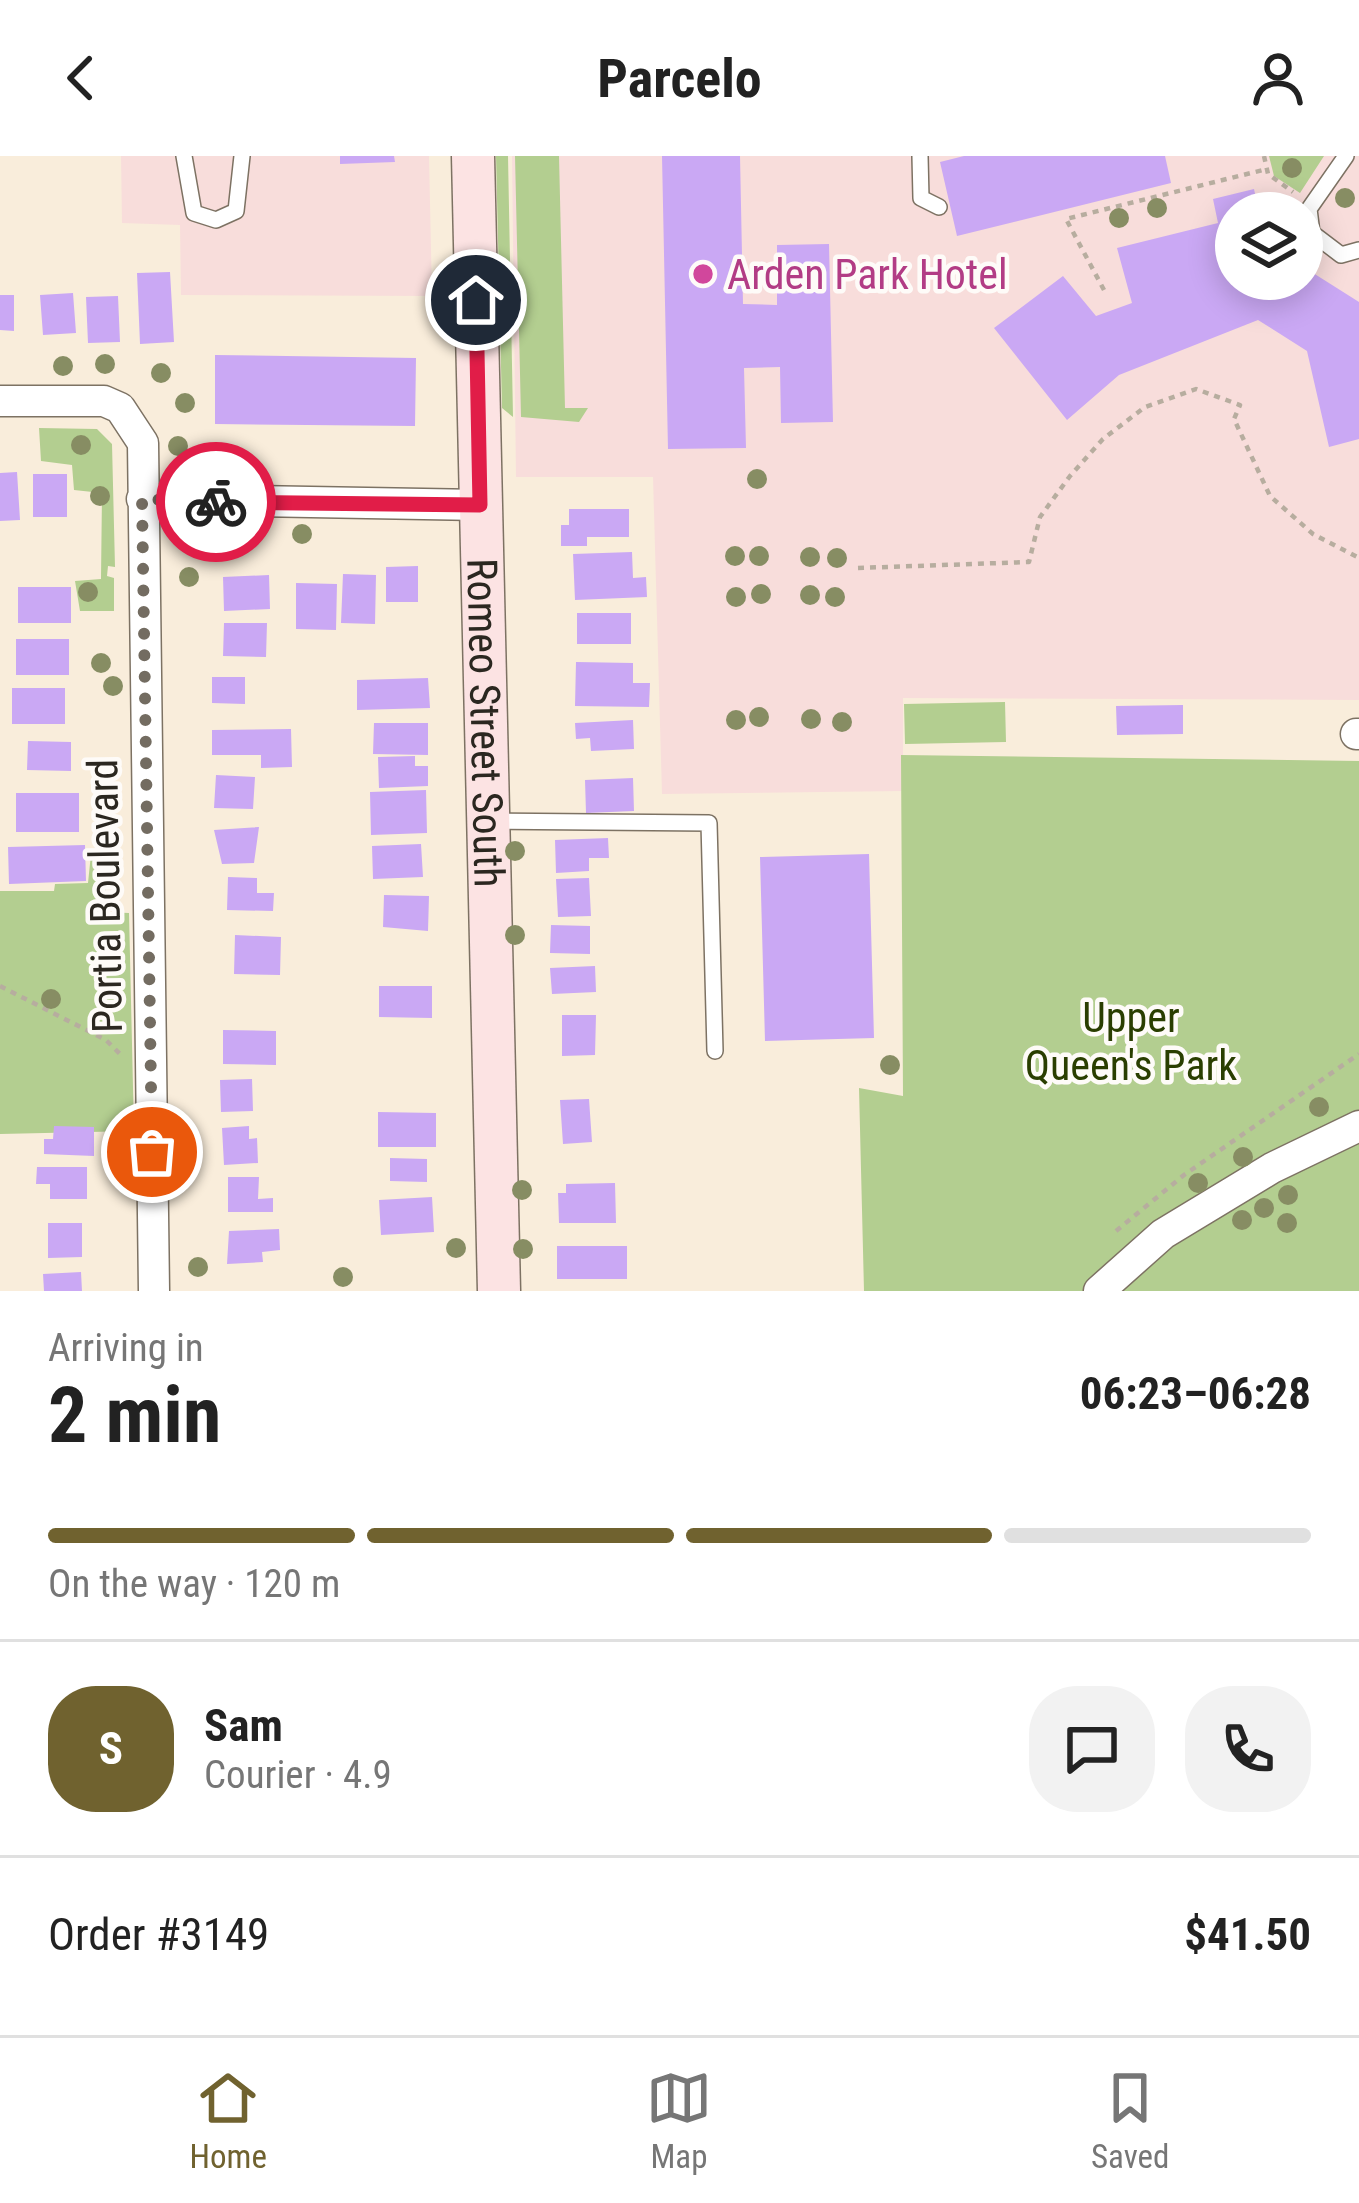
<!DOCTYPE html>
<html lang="en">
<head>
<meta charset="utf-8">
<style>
  :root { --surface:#fff; --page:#f2f2f2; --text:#222; --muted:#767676; --line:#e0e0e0; --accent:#70622f }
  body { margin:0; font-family:"Roboto Condensed",sans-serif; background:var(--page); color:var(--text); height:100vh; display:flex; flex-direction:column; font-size:45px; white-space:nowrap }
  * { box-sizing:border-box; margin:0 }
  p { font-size:39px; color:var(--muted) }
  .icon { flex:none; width:66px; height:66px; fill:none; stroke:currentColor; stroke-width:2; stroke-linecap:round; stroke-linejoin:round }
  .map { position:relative; height:1135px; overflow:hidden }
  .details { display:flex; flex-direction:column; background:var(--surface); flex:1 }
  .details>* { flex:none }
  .buttons { position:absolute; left:1215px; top:36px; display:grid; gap:24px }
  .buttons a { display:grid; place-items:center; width:108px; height:108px; border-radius:50%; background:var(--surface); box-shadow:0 6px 30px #0003; font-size:60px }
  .pin { position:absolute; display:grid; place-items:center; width:102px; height:102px; color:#fff; margin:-51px; border:6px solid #fff; border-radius:50%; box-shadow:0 3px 12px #0007 }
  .courier { position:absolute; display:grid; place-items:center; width:120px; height:120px; margin:-60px; border:9px solid #e11d48; border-radius:50%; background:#fff; color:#222; box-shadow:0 3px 15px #0007 }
  .head em { font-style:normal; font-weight:700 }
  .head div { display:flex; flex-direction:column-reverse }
  .head { display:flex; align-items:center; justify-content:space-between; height:204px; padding:0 48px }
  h1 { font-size:78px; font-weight:700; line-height:90px }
  .bar { display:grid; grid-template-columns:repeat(4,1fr); gap:18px 12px; align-content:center; height:144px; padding:0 48px }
  .bar i { height:15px; border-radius:9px; background:var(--line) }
  .bar .on { background:var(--accent) }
  .bar p { grid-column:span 4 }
  .line { display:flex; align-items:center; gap:30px; padding:0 48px; border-top:3px solid var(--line) }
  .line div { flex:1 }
  .round { display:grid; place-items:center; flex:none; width:126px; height:126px; border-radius:48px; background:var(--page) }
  header { display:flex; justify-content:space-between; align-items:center; height:156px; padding:0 48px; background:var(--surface); font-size:54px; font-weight:700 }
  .menu { display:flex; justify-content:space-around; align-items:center; height:168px; border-top:3px solid var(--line); background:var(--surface); font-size:33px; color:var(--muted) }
  .menu a { display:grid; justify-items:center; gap:6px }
  .menu .on { color:var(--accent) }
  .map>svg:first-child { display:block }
</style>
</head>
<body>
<header><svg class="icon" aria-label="back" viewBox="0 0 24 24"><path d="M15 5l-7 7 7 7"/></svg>Parcelo<svg class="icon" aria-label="person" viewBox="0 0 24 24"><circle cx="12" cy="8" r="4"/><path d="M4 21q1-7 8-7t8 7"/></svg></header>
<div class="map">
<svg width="1359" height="1135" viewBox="0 0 1359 1135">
  <rect width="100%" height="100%" fill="#f9eddb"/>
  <path fill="#f8dddb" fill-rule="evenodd" d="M121 0H429L432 140 181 139 180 69 122 67Z
    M512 0H1359V544L903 542V635L662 638 653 321H516ZM1236 57H1302V123H1236Z"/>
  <path fill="#b3ce90" d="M496 0H508L513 261 502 252Z
    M515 0H559L565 252H588L579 266 521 261Z
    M1269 0H1324L1300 37 1274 20Z
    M39 272 97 273 112 288 115 411 108 410 107 420 114 422V455H80L75 425 101 423 102 337 74 334 72 309 41 305Z
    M1005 546 1006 586 905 588 904 548Z
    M901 599 1359 605V1135H864L859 932 903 940Z
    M118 697V723L106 727 104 756 129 757 134 975 0 978V735H54L55 728 88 727 91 698Z"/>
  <path fill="#caa8f4" d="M340 0H394L395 6 340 8Z
    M662 0H740L743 148 777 149V89L829 88 833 266 781 267 780 211 744 212 746 292 668 293Z
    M964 0H1165L1171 27 957 80 940 6Z
    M1254 33 1259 57H1236V123H1302V110L1359 146V283L1329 291 1307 195 1258 164 1119 219 1067 264 994 172 1063 120 1096 160 1132 147 1117 92 1218 67 1213 43Z
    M170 116 174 186 140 188 137 117Z
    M73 137 76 177 43 179 40 139Z
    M0 139H14V175L0 174Z
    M118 140 120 186 88 187 86 141Z
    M215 199 416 202 415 270 215 268Z
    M17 316 20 364 0 365V317Z
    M33 318H67V361H33Z
    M569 353H629V381H587V390H561V369H569Z
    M632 396 633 422 646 421 647 441 575 444 573 398Z
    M418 410V446H386V411Z
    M343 418 376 419 375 468 341 467Z
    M269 419 270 453 224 455 223 421Z
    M296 427 337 428 336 474 296 473Z
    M18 431H71V467H18Z
    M577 457H631V488H577Z
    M224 467H267L266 501 223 500Z
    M16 483H69V519H16Z
    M576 506 633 507V527H650L649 551 575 550Z
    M212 521H245V548L212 547Z
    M428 522 430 552 357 554V524Z
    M12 532H65V568H12Z
    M1183 549V578L1117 579 1116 550Z
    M633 564 634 593 591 595 590 582 576 583 575 567Z
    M374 567H428V599L373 598Z
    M291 573 292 611 261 612V599H212V574Z
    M28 585 71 586V615L27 614Z
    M415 600V610H428V630L379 632 378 601Z
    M216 619 255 621 253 653 214 652Z
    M633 622 634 655 586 657 585 624Z
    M426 634 427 677 371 679 370 636Z
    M16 637H79V676H16Z
    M259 671 254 707 222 708 214 674Z
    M608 682 609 702H589V715L556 717 555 684Z
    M421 688 423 721 373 723 372 690Z
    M85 689 86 725 9 728 8 691Z
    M869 698 874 882 765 885 760 701Z
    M228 721 257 722V737H274L273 755 227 754Z
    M589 722 591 760 558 761 556 723Z
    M384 739 429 740 428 775 383 771Z
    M551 769 590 770V798L550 797Z
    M235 779 281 781 280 819 234 818Z
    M595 810 596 836 552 838 550 812Z
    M379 830H432V862L379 861Z
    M562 859H596L595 899 562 900Z
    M223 874 276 875V909L223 908Z
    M252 923 253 955 221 956 220 924Z
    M589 943 592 986 563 988 560 944Z
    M378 956 436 957V991H378Z
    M54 970 94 971V1000L44 998V983H53Z
    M249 970V983L257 982 258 1007 224 1009 222 972Z
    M390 1002 427 1003V1026L390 1025Z
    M37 1011H87V1043H50V1028H36Z
    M228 1021H259L258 1043 273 1042V1056H228Z
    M615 1027 616 1067H559L558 1037H566V1028Z
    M432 1041 434 1076 381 1079 379 1044Z
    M48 1067H82V1101L48 1102Z
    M279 1073 280 1094 262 1096 263 1106 227 1108 229 1075Z
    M557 1090H627V1123H557Z
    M81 1116 82 1135H44L43 1118Z"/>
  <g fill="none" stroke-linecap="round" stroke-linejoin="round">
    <g stroke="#7d7263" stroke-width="18">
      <path id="lane" d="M184 0 194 57 216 64 236 55 242 0
        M920 0 921 42 939 51
        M1346 0 1309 53 1312 77 1341 99 1359 94
        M494 665 709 667 715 895"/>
    </g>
    <g stroke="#7d7263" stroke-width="33">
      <path id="street" d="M0 245H104L120 252 143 287 154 1135
        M142 343 480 349
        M1356 578H1359
        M1099 1135 1163 1078 1272 1012 1359 970"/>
    </g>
    <g stroke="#7d7263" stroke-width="45">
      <g id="secondary">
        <path id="s1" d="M473 0 499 1135"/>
      </g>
    </g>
    <path stroke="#b7ad9f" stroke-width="4.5" stroke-dasharray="6 6" stroke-linecap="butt" d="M1264 0 1268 18 1293 36
      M1104 134 1066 63 1267 13
      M858 412 1029 406 1040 361 1070 320 1103 283 1145 251 1196 233 1240 249 1234 263 1270 340 1313 378 1359 402
      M0 830 106 884 122 900
      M1116 1075 1184 1019 1359 898"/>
    <use href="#lane" stroke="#fff" stroke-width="15"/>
    <use href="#street" stroke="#fff" stroke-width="30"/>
    <use href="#secondary" stroke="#fce3e3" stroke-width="42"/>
  </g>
  <g fill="#878d63">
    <circle cx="1292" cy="12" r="10"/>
    <circle cx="1345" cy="42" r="10"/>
    <circle cx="1157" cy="52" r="10"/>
    <circle cx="1119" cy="62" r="10"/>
    <circle cx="105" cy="208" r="10"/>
    <circle cx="63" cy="210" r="10"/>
    <circle cx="161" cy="217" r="10"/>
    <circle cx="185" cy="247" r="10"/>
    <circle cx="81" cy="289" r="10"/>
    <circle cx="178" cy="290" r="10"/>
    <circle cx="203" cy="304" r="10"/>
    <circle cx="757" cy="323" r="10"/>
    <circle cx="100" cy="340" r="10"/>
    <circle cx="302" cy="378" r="10"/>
    <circle cx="237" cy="383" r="10"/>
    <circle cx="735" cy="400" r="10"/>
    <circle cx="759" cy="400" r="10"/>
    <circle cx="810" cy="401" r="10"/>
    <circle cx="837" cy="402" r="10"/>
    <circle cx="189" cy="421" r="10"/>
    <circle cx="88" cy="436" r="10"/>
    <circle cx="761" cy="438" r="10"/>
    <circle cx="810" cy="439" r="10"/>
    <circle cx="736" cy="441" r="10"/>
    <circle cx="835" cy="441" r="10"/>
    <circle cx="101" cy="507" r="10"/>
    <circle cx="113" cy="530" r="10"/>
    <circle cx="759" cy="561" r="10"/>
    <circle cx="811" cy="563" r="10"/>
    <circle cx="736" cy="564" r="10"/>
    <circle cx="842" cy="566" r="10"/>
    <circle cx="515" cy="695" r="10"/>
    <circle cx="515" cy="779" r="10"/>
    <circle cx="51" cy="843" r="10"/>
    <circle cx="890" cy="909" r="10"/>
    <circle cx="1319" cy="951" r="10"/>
    <circle cx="1243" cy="1001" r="10"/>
    <circle cx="1198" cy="1027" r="10"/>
    <circle cx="522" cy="1034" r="10"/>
    <circle cx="1288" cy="1039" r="10"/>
    <circle cx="1264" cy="1052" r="10"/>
    <circle cx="1242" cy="1064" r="10"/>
    <circle cx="1287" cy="1067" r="10"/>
    <circle cx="456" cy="1092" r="10"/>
    <circle cx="523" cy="1093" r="10"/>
    <circle cx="198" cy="1111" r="10"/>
    <circle cx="343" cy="1121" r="10"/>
  </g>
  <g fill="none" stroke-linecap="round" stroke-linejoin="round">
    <path stroke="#736c61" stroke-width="12" stroke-dasharray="0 21.6" d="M152 996 142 343 216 346"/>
    <path stroke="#e11d48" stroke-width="15" d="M216 346 480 349 476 144"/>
  </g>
  <circle fill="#d1479c" stroke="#fefbf8" stroke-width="4.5" cx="703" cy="118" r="12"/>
  <g text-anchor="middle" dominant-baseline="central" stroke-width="9" stroke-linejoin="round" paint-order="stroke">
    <g font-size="42" fill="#b23c85" stroke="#fefbf8" text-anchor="start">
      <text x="727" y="118">Arden Park Hotel</text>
    </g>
    <g font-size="42" fill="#2b2720" stroke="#fefbf8">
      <text stroke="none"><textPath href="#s1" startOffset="567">Romeo Street South</textPath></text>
      <text transform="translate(105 740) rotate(-91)">Portia Boulevard</text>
    </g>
    <g font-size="42" fill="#2a3e01" stroke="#fefbf8">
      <text x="1131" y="861">Upper<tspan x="1131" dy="48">Queen's Park</tspan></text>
    </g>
  </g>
</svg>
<div class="buttons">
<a><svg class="icon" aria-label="layers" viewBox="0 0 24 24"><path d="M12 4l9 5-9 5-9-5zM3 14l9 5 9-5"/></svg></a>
</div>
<div class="pin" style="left:152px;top:996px;background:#ea580c"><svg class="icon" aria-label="bag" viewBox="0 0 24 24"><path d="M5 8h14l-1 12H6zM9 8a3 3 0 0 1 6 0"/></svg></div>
<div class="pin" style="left:476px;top:144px;background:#1f2937"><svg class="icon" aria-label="home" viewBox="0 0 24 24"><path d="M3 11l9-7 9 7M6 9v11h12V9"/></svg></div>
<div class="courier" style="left:216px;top:346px"><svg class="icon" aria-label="bike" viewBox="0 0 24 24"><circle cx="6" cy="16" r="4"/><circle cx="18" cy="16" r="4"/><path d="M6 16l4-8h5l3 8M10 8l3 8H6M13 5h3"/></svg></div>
</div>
<section class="details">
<div class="head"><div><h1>2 min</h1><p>Arriving in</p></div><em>06:23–06:28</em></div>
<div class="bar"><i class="on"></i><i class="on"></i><i class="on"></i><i></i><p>On the way · 120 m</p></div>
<div class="line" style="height:216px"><b class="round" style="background:var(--accent);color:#fff">S</b><div><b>Sam</b><p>Courier · 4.9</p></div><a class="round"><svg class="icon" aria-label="chat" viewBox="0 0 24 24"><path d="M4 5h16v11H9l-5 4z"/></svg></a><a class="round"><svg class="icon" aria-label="phone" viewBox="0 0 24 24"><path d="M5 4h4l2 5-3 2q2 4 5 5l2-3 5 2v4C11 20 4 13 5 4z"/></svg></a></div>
<div class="line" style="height:156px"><div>Order #3149</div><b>$41.50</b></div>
</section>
<nav class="menu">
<a class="on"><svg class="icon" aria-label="home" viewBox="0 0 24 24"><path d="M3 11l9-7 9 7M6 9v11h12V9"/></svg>Home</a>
<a><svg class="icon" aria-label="map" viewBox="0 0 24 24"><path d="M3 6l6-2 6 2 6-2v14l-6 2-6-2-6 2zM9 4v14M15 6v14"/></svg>Map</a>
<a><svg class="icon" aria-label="saved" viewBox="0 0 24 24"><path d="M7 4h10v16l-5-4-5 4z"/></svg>Saved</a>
</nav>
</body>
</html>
